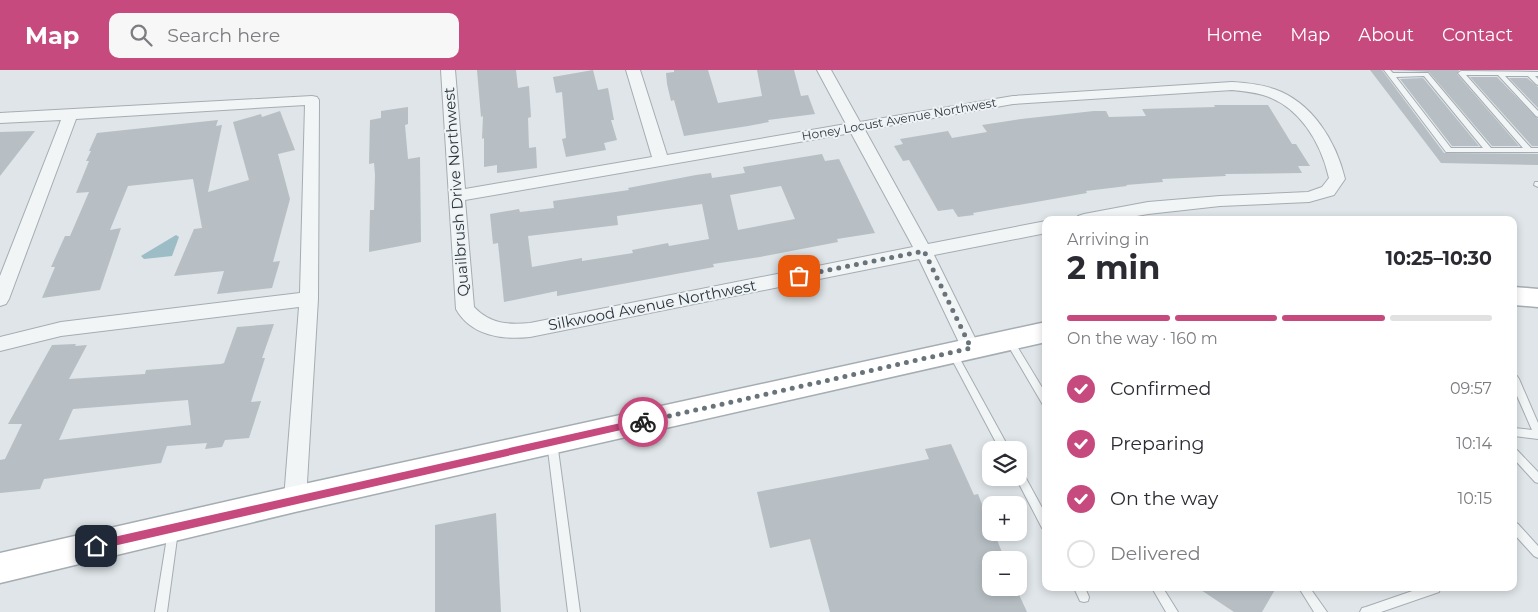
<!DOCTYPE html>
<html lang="en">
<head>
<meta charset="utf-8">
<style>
  :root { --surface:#fff; --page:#f7f7f7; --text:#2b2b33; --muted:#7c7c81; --line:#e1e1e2; --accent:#c74a7e }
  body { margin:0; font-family:Montserrat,sans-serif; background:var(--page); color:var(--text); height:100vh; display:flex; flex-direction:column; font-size:19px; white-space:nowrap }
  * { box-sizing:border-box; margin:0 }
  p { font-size:16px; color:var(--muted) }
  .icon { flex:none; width:28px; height:28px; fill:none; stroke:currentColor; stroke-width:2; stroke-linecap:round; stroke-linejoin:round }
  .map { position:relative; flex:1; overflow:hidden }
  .side { position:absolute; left:1042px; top:146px; width:475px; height:375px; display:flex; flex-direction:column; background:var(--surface); border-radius:10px; box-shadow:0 2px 8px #0003 }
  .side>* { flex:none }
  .tools { position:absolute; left:982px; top:371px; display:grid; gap:10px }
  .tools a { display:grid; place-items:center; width:45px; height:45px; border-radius:10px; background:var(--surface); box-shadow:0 2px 8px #0003; font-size:25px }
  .pin { position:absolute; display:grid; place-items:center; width:42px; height:42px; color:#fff; margin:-21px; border-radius:10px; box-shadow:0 2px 8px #0006 }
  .courier { position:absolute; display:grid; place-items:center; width:50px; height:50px; margin:-25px; border:4px solid #c74a7e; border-radius:50%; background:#fff; color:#222; box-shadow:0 1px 6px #0007 }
  .summary em { font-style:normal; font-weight:700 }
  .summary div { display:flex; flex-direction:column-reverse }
  .summary { display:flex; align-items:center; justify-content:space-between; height:85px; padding:0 25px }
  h1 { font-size:32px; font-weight:700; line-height:38px }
  .bar { display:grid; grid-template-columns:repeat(4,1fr); gap:8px 5px; align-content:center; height:60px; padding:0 25px }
  .bar i { height:6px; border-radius:4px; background:var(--line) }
  .bar .selected { background:var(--accent) }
  .bar p { grid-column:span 4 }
  ol { padding:0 25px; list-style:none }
  li { display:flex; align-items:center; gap:15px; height:55px }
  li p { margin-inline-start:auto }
  li .icon { padding:5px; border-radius:50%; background:var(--accent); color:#fff; stroke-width:4 }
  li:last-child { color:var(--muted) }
  li i { width:28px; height:28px; border:2px solid var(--line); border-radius:50% }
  header { display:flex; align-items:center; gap:30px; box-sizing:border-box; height:70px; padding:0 25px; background:var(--accent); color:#fff }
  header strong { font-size:24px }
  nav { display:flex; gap:28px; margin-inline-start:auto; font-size:18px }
  .search { width:350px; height:45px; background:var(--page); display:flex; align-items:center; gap:12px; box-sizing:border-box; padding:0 18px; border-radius:10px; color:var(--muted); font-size:19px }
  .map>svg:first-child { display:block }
</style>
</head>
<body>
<header>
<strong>Map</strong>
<div class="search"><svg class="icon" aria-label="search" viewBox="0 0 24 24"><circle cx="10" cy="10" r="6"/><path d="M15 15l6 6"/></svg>Search here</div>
<nav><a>Home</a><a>Map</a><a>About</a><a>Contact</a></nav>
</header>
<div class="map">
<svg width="1538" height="542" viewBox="0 0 1538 542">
  <rect width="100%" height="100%" fill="#dfe5e8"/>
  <path fill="#9cbcc6" d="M176 165 179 167 172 186 144 189 141 186Z"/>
  <path fill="#b7bfc4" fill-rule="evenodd" d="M477 0H516L518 18 529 16 531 47 528 48 529 78 536 77 537 98 497 103V95L484 97V68L482 69 483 46 481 47Z
    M593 0 598 20 608 18 614 50H611L617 70 604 73 606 80 566 87 562 69 566 68 562 22 556 23 553 7Z
    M674 0H708L718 33 762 26 757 0H794L801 26 808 25 815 44 768 50 769 52 748 56 684 66 674 30 671 31 667 14 666 3 674 2Z
    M1370 0H1382L1444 83 1538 84V95L1441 93Z
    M1393 0H1459L1457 4 1519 76H1492L1429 2Z
    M1470 7H1497L1538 49V76H1532Z
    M1423 8 1479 76H1452L1400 9Z
    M1509 8H1527L1538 17V38Z
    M1214 35H1268L1292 74H1296L1310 96H1298L1302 103 1225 104 1226 106 1162 109 1163 112 1126 115 1127 116 1086 121 1087 123 973 143 974 145 958 147 953 139 938 141 909 90 903 91 894 76 903 74 900 69 948 61 952 68 987 62 982 55 1021 49 1094 41H1106L1109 47 1146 46 1142 39 1215 37Z
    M408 37V54L405 55 408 89 420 87 421 172 369 182 370 140H374L375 105 374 93 369 94 370 50 381 48V41Z
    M280 41 295 80 278 84 290 129 273 192 280 191 272 218 217 224 224 201 174 206 194 159 202 158 193 109 128 116 110 160 121 158 100 220 42 228 55 197H51L65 166H70L89 122 76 123 89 91H86L91 81H89L97 63 218 50 216 56 222 55 208 122 249 110 233 52 261 44 262 47Z
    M35 61 0 106V62Z
    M822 84 825 91 839 89 875 163 837 169 838 172 760 187 713 194 714 197 557 226V221L504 232 498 173 493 174 490 144 519 139 520 142 554 138 553 131 629 120 628 118 696 105 711 103 712 108 745 103 743 97ZM781 116 795 149 738 160 730 125ZM702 134 709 169 669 176 668 173 632 180 633 183 582 191V188L532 197 528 166 618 155 617 146Z
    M274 254 262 288H265L251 332 261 331 249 368 225 370 222 377 205 379 207 373 167 376 161 393 44 409 40 419 0 423V390L5 389 22 354H8L52 275 76 274 75 276 87 275 69 309 145 304 146 300 221 294 224 293 237 257ZM188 330 191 355 59 370 73 339Z
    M951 374 974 425 978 424 991 457V462H994L1005 490H991V518H1016L1027 542H830L810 469 770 478 757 422 929 389 925 379Z
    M496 443 501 542H435V455Z
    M1198 518H1276L1262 542H1234Z"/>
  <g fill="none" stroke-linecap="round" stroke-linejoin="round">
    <g stroke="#a5adb2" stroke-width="2">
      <path id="lane" d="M1384 0H1390L1393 3H1428L1491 78H1523L1458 3 1461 1 1538 2V6H1535L1538 9V15L1536 14 1528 6H1505L1538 41V47L1536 46 1498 5H1466L1531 78H1538V82H1446ZM1424 6 1483 78H1451L1396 7Z
        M1535 112H1538V117L1534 115Z
        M1009 267 1012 268 1046 324V336L1043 335 1006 272 1005 270 1006 268Z
        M952 279 955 280 1010 380H1000L948 282 949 280Z
        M1514 305 1517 306 1519 309 1538 353V369L1514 366V358L1532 360 1514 319Z
        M552 368 555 369 557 372 580 542H568L547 372 549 369Z
        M1514 379 1517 380 1538 402V413L1535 412 1514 389Z
        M1019 400 1022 401 1046 445V460L1042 458 1016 408H1019Z
        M1514 452 1518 454 1538 476V488L1534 486 1514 464Z
        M173 456 177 458 178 461 167 542H155L168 461 169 458Z
        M1074 518H1085L1089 527 1088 531 1084 532 1080 531Z
        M1152 518H1163L1178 542H1166Z
        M1299 518H1310L1327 542H1314Z
        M1421 518H1440L1439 522 1381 542H1360L1362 538 1366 537Z"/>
    </g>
    <g stroke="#a5adb2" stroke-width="2">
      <path id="street" d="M441 0H455L465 119 652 87 626 0H640L667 85 846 54 817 0H831L860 52 1013 26 1232 12C1246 13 1260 14 1274 19 1312 32 1336 71 1345 109L1334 125 1309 132 1220 136 1148 144 1114 150H1076L1078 146 1084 144 1148 132 1220 126 1308 122 1322 117 1329 108C1321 73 1300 36 1263 25 1253 22 1242 21 1232 20L1013 34 865 60 928 174 1046 151V163L934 185 980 278 978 283 971 285 964 283 919 189 530 267C503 270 471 266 456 239ZM851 63 913 177 530 253C508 255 490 254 474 237L465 130Z
        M312 26 317 27 319 30 318 229 306 429 303 436 295 439 287 436 284 429 299 237 61 266 0 281V267L61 252 300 223 305 35 76 49 9 229 6 234 0 236V206L61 50 0 53V43Z"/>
    </g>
    <g stroke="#a5adb2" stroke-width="3">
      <path id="secondary" d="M1514 217 1538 219V237L1514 235Z
        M1046 252V272L295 442 0 513V483L295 416Z"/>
    </g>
    <use href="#lane" fill="#f2f5f6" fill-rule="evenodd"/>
    <use href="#street" fill="#f2f5f6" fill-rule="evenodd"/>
    <use href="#secondary" fill="#fff" fill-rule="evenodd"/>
  </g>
  <path fill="#c74a7e" d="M643 348 647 352 643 355 96 480 91 476 96 471Z"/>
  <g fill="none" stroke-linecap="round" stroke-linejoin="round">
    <path stroke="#69737a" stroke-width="5" stroke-dasharray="0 9" d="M643 352 971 278 924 181 799 206"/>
  </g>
  <g text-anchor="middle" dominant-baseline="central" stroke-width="4" stroke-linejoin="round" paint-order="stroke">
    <g font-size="12" fill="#29363e" stroke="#eff3f5">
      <text transform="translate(899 49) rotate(-10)">Honey Locust Avenue Northwest</text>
    </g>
    <g font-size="15" fill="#29363e" stroke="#eff3f5">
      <text transform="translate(456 122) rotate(-94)">Quailbrush Drive Northwest</text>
      <text transform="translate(652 235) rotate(-11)">Silkwood Avenue Northwest</text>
    </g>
  </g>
</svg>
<div class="tools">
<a><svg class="icon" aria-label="layers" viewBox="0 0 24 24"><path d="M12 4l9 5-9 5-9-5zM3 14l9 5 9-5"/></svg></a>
<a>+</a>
<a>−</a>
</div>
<div class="pin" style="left:799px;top:206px;background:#ea580c"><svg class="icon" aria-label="bag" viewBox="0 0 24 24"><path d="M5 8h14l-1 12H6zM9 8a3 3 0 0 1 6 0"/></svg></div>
<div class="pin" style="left:96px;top:476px;background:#1f2937"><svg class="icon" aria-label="home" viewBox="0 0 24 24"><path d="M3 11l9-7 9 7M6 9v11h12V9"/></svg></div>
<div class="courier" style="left:643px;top:352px"><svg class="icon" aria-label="bike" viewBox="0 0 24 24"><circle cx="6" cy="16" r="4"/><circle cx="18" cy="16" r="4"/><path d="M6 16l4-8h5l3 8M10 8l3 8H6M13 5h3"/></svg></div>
<section class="side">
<div class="summary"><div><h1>2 min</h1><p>Arriving in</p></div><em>10:25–10:30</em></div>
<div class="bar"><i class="selected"></i><i class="selected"></i><i class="selected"></i><i></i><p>On the way · 160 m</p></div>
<ol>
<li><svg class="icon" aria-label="check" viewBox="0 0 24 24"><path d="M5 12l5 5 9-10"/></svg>Confirmed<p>09:57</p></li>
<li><svg class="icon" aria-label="check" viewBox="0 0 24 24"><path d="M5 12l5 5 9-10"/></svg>Preparing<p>10:14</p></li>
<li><svg class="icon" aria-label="check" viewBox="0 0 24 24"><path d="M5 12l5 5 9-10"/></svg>On the way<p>10:15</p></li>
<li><i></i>Delivered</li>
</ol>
</section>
</div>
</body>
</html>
